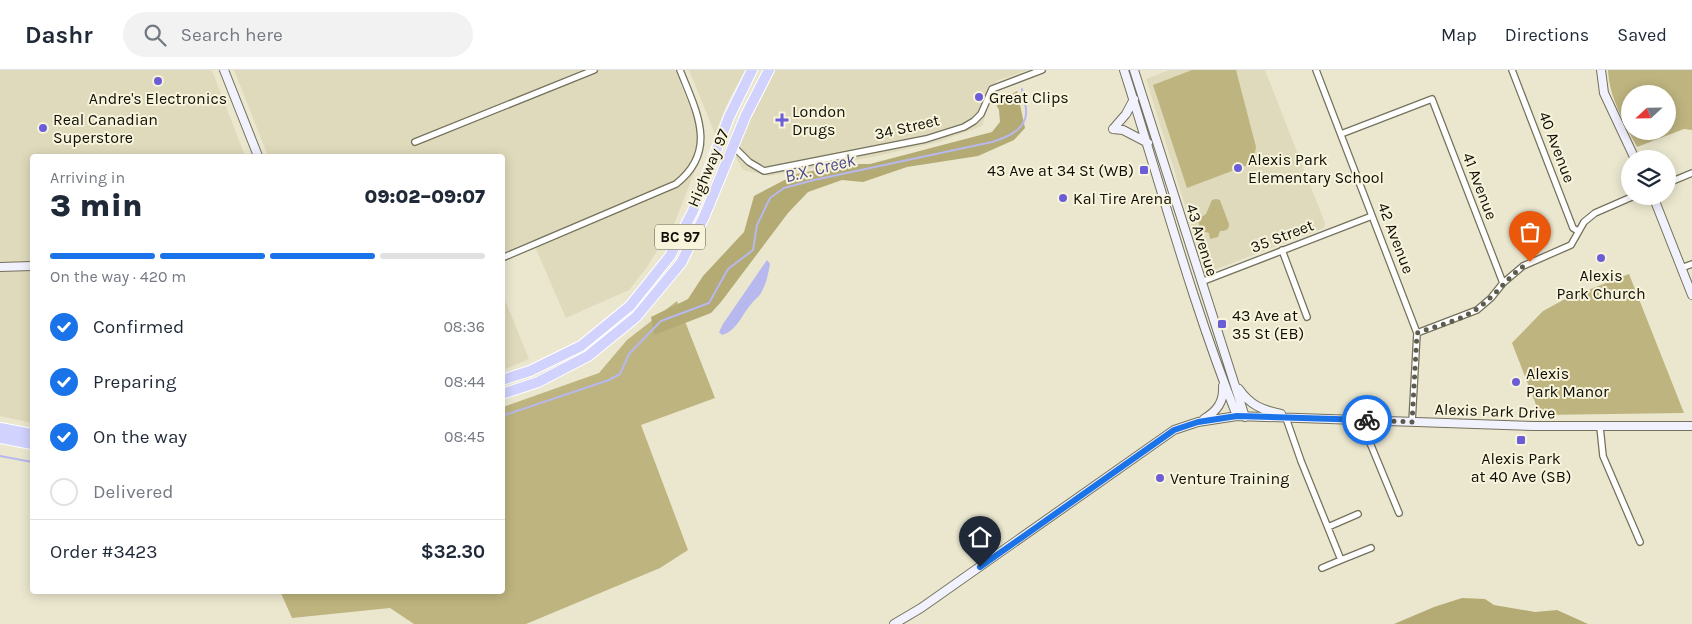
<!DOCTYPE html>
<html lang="en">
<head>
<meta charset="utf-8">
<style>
  :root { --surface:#fff; --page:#f2f2f3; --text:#1f2937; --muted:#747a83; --line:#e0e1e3; --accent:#1a73e8 }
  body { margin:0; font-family:Karla,sans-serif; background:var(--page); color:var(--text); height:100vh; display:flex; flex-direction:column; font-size:19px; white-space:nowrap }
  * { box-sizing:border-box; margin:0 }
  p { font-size:16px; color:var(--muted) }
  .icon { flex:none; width:28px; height:28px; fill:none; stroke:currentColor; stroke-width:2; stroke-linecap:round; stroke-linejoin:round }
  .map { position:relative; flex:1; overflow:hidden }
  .details { position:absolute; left:30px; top:84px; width:475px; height:440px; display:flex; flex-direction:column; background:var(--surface); border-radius:5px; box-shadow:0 2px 12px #0003 }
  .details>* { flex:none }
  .needle { width:32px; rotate:248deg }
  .fabs { position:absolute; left:1621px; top:15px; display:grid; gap:10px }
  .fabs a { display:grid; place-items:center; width:55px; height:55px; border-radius:50%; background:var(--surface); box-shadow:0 2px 12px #0003; font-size:25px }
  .pin { position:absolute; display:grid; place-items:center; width:42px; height:42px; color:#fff; margin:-51px -21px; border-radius:50% 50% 50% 0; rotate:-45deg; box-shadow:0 0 5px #0007 }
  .pin .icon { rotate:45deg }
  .courier { position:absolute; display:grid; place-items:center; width:50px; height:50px; margin:-25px; border:4px solid #1a73e8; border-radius:50%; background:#fff; color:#222; box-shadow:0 1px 6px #0007 }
  .overview em { font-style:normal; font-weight:800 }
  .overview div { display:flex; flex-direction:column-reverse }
  .overview { display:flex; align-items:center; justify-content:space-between; height:85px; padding:0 20px }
  h1 { font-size:32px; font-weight:800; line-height:38px }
  .bar { display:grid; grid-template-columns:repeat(4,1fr); gap:8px 5px; align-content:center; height:60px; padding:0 20px }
  .bar i { height:6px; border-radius:4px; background:var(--line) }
  .bar .active { background:var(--accent) }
  .bar p { grid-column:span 4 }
  .line { display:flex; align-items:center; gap:12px; padding:0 20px; border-top:1px solid var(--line) }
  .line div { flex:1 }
  ol { padding:0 20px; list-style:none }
  li { display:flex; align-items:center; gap:15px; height:55px }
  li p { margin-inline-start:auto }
  li .icon { padding:5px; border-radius:50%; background:var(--accent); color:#fff; stroke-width:4 }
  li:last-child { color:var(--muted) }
  li i { width:28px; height:28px; border:2px solid var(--line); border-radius:50% }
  header { display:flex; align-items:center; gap:30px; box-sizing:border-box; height:70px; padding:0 25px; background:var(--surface); border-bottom:1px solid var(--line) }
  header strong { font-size:24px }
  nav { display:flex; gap:28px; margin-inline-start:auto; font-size:18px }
  .search { width:350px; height:45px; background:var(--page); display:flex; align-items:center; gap:12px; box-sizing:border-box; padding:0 18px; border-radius:28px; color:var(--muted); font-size:19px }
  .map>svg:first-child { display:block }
</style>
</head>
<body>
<header>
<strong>Dashr</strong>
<div class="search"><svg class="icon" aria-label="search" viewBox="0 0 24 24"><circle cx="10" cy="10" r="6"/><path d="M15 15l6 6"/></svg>Search here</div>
<nav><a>Map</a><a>Directions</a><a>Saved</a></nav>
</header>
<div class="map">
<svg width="1692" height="554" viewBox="0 0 1692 554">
  <rect width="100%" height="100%" fill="#ebe7cf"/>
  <path fill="#dfdabb" d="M0 0H212L245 86H32V353L0 346Z
    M234 0H675L705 75 675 152 647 197 629 220 566 248 532 170 503 183 502 86H268Z
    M689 0H745L728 32 715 64Z
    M775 0H1028L996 11 982 56 939 72 872 87 769 106 743 100 735 86 749 49 768 11Z
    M1170 0H1265L1325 153 1324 158 1214 200 1209 201 1205 200 1146 9Z
    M503 225 529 289 503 300H502Z"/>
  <path fill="#beb47f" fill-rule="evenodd" d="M1192 0H1236L1256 77 1253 93 1187 118 1153 15Z
    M1608 0H1692V60L1684 59 1637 77C1625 53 1609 28 1608 0ZM1630 24H1668V61H1630Z
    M1216 129 1220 130 1221 133 1229 154C1229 160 1226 161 1220 161L1218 167 1210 169 1209 163 1200 160 1198 149 1206 144 1212 130Z
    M1629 204 1684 343 1540 345 1512 273 1543 241 1565 229Z
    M677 231 715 328 641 355 688 480 660 498 526 554H414L390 538 292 548 280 521H502L503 337 599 303 627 270Z"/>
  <path fill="#b4aa73" d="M1017 21 1025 58 1014 70 978 86 907 97 863 112 842 110 808 122 788 143 721 232 711 243 654 265 651 247 688 229 703 206 744 162 754 126 796 104 848 94H870L992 62 1000 52 999 40 996 34Z
    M1462 528 1485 529 1494 535 1535 542 1557 540 1588 554H1394L1434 537Z"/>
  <path fill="#b7b8ed" d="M767 190 770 194C768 204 767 212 762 221 760 226 755 229 752 233 742 244 737 261 722 265L719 262 723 254Z"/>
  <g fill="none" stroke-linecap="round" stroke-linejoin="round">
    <path stroke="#b7b8ed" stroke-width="2" d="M502 346 609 310 620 304 629 284 661 251 709 233 728 199 753 180 757 155 770 128 784 118 814 110 992 72C1008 67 1028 59 1026 39 1025 32 1023 26 1022 19
      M0 386 32 392"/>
    <g stroke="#74715c" stroke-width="8">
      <path id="street" d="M1316 0 1417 263 1412 352
        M1512 0 1573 158 1578 161
        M1341 64 1432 29 1503 213
        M415 72 594 0
        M734 77 749 92 764 101 926 69 964 57 974 51 981 44 992 19 1042 0
        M1668 113 1692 103
        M1282 180 1307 247
        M502 188 676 114C719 80 696 41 680 0
        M1681 198 1692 194
        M1201 212 1372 146
        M1417 263 1477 240 1491 228 1503 213 1523 196 1571 175 1584 152 1595 143 1634 126
        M1286 348 1301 391 1341 490 1322 498
        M1359 350 1360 359 1368 368 1399 443
        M1600 357 1603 386 1640 472
        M1328 457 1358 444
        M1341 490 1371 478"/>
    </g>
    <g stroke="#74715c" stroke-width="10">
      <path id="secondary" d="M224 0 258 86
        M1124 0C1161 116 1192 233 1237 346
        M1134 0 1245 347
        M1601 0 1604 23 1635 89
        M1113 59 1123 60 1148 73
        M1113 59 1126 44 1134 29
        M1653 126 1692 225
        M0 197 32 196
        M1239 319C1250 335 1262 340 1281 344
        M1204 349C1217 341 1224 332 1223 316
        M894 554 921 538 1174 360 1198 352 1237 346 1534 356H1692"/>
    </g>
    <g stroke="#fff" stroke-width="12">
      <path id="highway" d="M502 310 530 301 581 276 630 236 670 186 693 141 729 47 752 0
        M502 324 538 312 588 286 636 247 681 193 704 147 746 45 769 0
        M0 358 32 364
        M0 368 32 374"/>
    </g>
    <use href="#street" stroke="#fff" stroke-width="5.5"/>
    <use href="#secondary" stroke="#f1f2fe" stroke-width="8"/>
    <use href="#highway" stroke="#d1d2fd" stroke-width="10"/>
  </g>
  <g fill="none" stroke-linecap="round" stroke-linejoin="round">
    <path stroke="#5d5b4d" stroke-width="5" stroke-dasharray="0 9" d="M1367 350 1412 352 1417 263C1435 256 1463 250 1478 238 1498 224 1509 204 1530 192"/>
    <path stroke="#1a73e8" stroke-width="6" d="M980 497 1174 360 1198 352 1237 346 1367 350"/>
  </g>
  <g fill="#6b5dd7" stroke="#f8f4dc" stroke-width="2">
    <circle cx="158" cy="11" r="5"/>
    <circle cx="979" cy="27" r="5"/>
    <path d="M779.5 42.5h5v5h5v5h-5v5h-5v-5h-5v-5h5z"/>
    <circle cx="43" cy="58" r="5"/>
    <circle cx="1238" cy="98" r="5"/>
    <rect x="1139" y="95" width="10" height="10" rx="2.5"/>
    <circle cx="1063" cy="128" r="5"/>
    <circle cx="1601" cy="188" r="5"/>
    <rect x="1217" y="249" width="10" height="10" rx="2.5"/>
    <circle cx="1516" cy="312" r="5"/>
    <rect x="1516" y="365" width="10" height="10" rx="2.5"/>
    <circle cx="1160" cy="408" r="5"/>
  </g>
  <g text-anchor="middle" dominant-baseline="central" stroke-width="4" stroke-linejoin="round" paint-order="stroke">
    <rect fill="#f8f4dc" stroke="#565447" stroke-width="1" x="655" y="154.5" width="50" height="25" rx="4"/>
    <g font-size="15" font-weight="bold" fill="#100f07">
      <text x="680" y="167">BC 97</text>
    </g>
    <g font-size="16" fill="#100f07" stroke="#f8f4dc" text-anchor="start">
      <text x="989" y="27">Great Clips</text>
      <text x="158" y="28" text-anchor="middle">Andre's Electronics</text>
      <text x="792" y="41">London<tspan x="792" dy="18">Drugs</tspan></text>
      <text x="53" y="49">Real Canadian<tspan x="53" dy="18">Superstore</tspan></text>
      <text x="1248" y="89">Alexis Park<tspan x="1248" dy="18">Elementary School</tspan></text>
      <text x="1134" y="100" text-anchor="end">43 Ave at 34 St (WB)</text>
      <text x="1073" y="128">Kal Tire Arena</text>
      <text x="1601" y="205" text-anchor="middle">Alexis<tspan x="1601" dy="18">Park Church</tspan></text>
      <text x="1232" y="245">43 Ave at<tspan x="1232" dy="18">35 St (EB)</tspan></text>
      <text x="1526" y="303">Alexis<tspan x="1526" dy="18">Park Manor</tspan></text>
      <text x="1521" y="388" text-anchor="middle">Alexis Park<tspan x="1521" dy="18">at 40 Ave (SB)</tspan></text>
      <text x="1170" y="408">Venture Training</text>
    </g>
    <g font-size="16" fill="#100f07" stroke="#f8f4dc">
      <text transform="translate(907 57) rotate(-13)">34 Street</text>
      <text transform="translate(1557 77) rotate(69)">40 Avenue</text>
      <text transform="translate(708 98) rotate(-67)">Highway 97</text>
      <text transform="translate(1480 116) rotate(69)">41 Avenue</text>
      <text transform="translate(1282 166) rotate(-21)">35 Street</text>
      <text transform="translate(1396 168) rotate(69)">42 Avenue</text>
      <text transform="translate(1202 170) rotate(73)">43 Avenue</text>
      <text transform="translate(1495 341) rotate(2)">Alexis Park Drive</text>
    </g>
    <g font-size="18" font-style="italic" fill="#4f4c8d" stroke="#f8f4dc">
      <text transform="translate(820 98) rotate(-14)">B.X. Creek</text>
    </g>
  </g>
</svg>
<div class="fabs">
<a><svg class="needle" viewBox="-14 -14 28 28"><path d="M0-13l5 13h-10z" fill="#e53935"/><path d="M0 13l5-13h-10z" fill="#747a83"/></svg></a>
<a><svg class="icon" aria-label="layers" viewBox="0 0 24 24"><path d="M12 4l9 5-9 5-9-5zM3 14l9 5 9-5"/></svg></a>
</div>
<div class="pin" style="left:1530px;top:192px;background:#ea580c"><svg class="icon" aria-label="bag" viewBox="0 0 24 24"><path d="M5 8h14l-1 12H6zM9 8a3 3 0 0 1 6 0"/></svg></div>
<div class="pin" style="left:980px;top:497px;background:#1f2937"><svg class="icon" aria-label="home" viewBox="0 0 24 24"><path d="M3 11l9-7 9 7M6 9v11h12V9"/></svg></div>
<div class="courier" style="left:1367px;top:350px"><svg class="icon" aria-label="bike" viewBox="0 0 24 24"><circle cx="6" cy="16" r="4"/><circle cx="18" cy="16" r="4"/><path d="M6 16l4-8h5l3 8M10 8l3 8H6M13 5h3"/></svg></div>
<section class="details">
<div class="overview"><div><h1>3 min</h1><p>Arriving in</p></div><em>09:02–09:07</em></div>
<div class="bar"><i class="active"></i><i class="active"></i><i class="active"></i><i></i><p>On the way · 420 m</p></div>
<ol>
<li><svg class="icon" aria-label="check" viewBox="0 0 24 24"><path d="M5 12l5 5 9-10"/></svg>Confirmed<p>08:36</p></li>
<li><svg class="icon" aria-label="check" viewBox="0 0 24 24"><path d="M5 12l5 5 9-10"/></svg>Preparing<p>08:44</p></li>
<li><svg class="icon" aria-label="check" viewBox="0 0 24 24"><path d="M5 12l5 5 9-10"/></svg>On the way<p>08:45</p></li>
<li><i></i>Delivered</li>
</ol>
<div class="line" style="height:65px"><div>Order #3423</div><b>$32.30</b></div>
</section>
</div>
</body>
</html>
